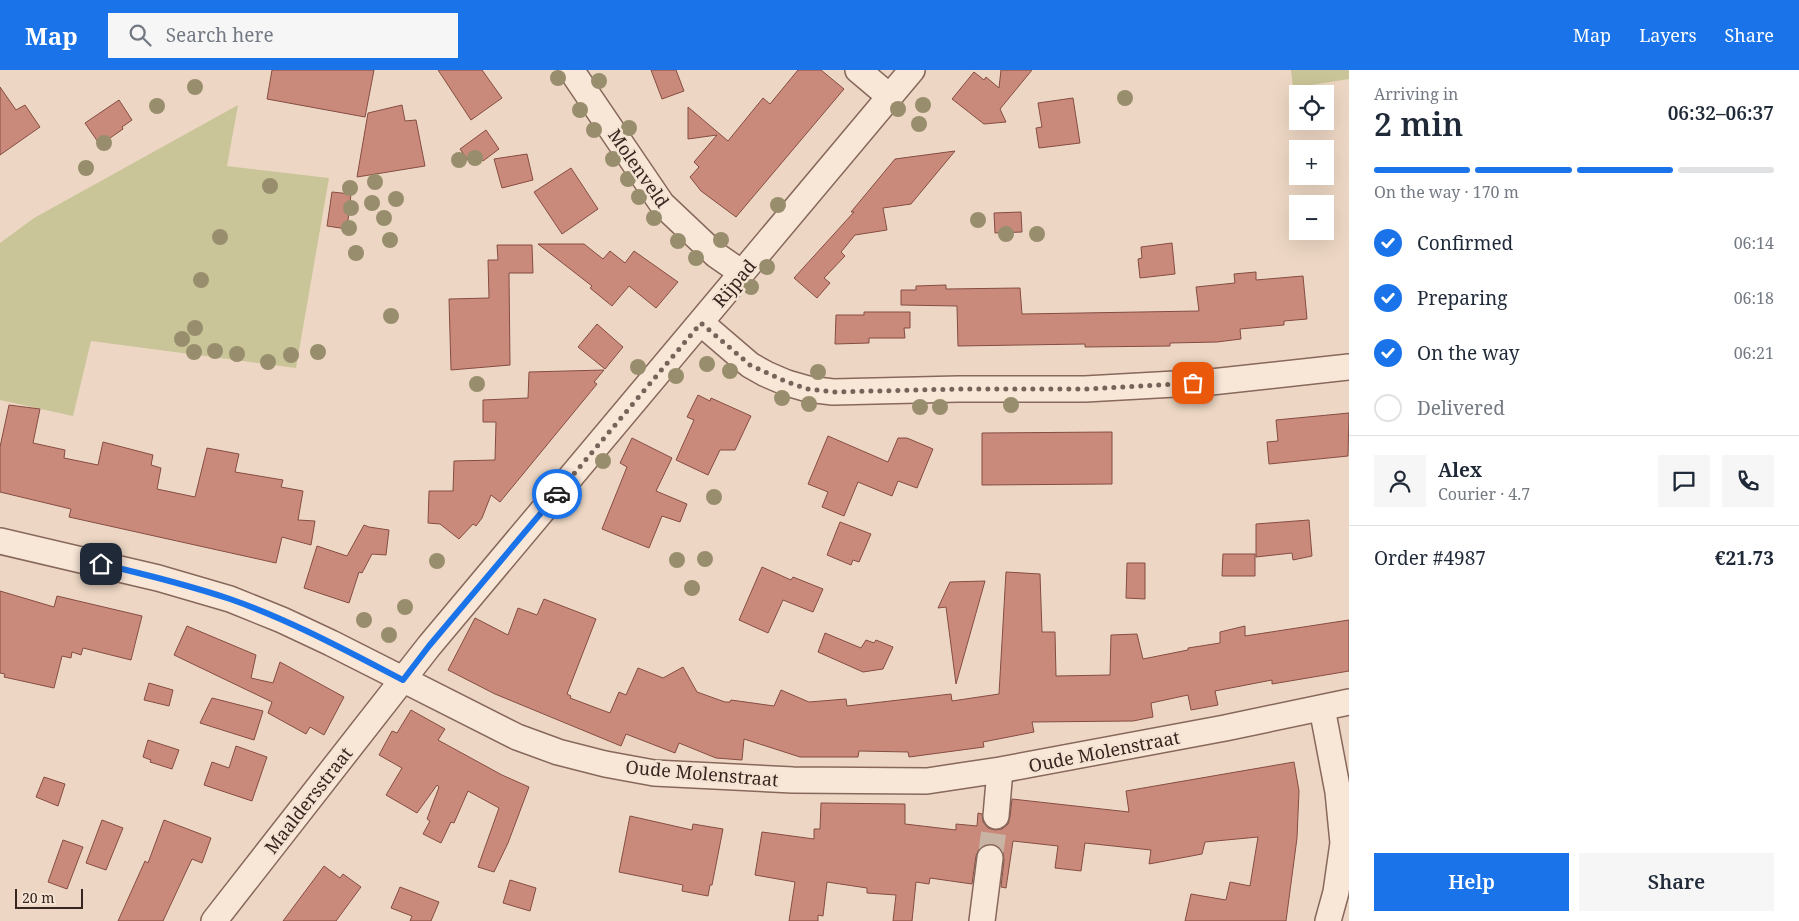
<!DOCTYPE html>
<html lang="en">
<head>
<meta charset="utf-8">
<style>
  :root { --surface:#fff; --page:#f6f6f7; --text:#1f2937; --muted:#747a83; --line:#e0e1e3; --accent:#1a73e8 }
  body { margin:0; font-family:"Noto Serif",serif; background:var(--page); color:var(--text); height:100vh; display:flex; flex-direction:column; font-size:19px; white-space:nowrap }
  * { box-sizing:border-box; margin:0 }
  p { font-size:16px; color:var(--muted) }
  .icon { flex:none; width:28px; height:28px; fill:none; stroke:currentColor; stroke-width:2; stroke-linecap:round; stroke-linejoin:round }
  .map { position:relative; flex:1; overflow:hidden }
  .sheet { display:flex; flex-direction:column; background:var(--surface); width:450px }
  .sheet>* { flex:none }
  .controls { position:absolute; left:1289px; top:15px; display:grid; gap:10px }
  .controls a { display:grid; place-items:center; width:45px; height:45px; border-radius:0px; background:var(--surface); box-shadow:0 5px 20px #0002; font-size:25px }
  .scale { position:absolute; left:15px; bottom:12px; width:68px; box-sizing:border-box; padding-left:5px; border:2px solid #37251f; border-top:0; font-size:14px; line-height:18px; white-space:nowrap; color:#37251f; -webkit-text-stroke:4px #f4e3d3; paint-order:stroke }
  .pin { position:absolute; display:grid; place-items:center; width:42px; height:42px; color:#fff; margin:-21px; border-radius:10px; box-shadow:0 2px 8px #0006 }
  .courier { position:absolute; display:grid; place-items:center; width:50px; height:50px; margin:-25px; border:4px solid #1a73e8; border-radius:50%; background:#fff; color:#222; box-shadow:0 1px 6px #0007 }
  .summary em { font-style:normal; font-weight:600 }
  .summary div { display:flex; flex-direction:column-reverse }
  .summary { display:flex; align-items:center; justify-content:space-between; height:85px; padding:0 25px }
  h1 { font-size:32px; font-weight:600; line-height:38px }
  .bar { display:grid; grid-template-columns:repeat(4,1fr); gap:8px 5px; align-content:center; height:60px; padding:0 25px }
  .bar i { height:6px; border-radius:4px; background:var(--line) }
  .bar .selected { background:var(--accent) }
  .bar p { grid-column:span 4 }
  .line { display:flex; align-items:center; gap:12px; padding:0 25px; border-top:1px solid var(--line) }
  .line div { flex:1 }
  .round { display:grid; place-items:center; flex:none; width:52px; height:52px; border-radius:0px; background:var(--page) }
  ol { padding:0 25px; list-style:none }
  li { display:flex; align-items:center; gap:15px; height:55px }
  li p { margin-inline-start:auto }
  li .icon { padding:5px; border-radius:50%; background:var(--accent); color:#fff; stroke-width:4 }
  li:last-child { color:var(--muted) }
  li i { width:28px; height:28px; border:2px solid var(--line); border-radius:50% }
  .cta { display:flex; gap:10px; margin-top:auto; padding:10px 25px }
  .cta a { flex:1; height:58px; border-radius:0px; background:var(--accent); color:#fff; font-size:20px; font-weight:600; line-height:58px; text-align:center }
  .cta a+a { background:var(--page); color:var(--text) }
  header { display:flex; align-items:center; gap:30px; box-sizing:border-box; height:70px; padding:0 25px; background:var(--accent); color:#fff }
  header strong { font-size:24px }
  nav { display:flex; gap:28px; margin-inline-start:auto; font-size:18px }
  .search { width:350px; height:45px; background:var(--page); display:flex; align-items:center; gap:12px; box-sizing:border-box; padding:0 18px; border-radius:0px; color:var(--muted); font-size:19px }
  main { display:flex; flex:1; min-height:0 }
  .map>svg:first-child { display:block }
</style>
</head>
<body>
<header>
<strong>Map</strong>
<div class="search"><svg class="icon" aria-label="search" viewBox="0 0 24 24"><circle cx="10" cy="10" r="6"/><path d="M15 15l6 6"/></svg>Search here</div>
<nav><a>Map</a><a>Layers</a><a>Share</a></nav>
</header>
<main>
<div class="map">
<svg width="1349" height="851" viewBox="0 0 1349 851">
  <rect width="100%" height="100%" fill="#edd7c4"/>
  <path fill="#cac598" d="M1291 0H1349V9L1293 18Z
    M238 35 227 96 329 108 296 298 91 271 73 346 0 330V173L34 148Z"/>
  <path fill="#ca8a7b" stroke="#854d42" d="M272 0H374L365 47 267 29Z
    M438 0H482L502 28 471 50Z
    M651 0H676L684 21 662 29Z
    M798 0H821L844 19 736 147 701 121 690 107 699 97 694 92 717 65 688 69V37L728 71 763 28 770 34Z
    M1001 0H1032L1000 39 1006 52 984 54 952 29 974 2 984 10 986 7 999 18Z
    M0 17 16 40 25 35 40 57 0 85Z
    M1073 28 1080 73 1039 78 1036 58 1042 57 1038 33Z
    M119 30 132 50 122 57 123 59 100 75 85 53Z
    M402 35 405 51 416 50 425 96 357 107 368 43Z
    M486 60 499 79 483 91 479 87 470 93 460 79Z
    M955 81 911 134 883 138 887 160 855 165 841 182 845 186 824 208 830 213 817 228 794 208 854 142H851L895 89Z
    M527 84 533 110 502 118 494 89Z
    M571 98 598 139 562 164 534 122Z
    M332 122 351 124 347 159 327 156Z
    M1021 142 1022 162 995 163 994 143Z
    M1172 173 1175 204 1140 208 1138 189 1142 188 1141 177Z
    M538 174H584L603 189 610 181 625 193 634 181 678 212 656 238 629 216 612 236 590 218 592 216Z
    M497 175H532L533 203H509L510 295 451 300 449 229 489 228 488 190H498Z
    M1256 202V210L1303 206 1307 249 1284 251V255L1240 259 1241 269 1217 272 1170 273V276L1085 277V274L958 276 957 236 901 235V220H916V216L946 215V219L1020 218 1022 244 1199 241 1196 217 1235 213 1234 204Z
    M864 242H910V258H904L905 268H869V273L835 274 836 245H864Z
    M597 254 623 277 605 299 578 277Z
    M604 300 594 312 597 314 500 432 491 425 482 448 476 456 473 454 459 469 440 454 428 453 429 421H453L454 391 495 390 496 352H483V330L528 328 529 302Z
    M698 325 710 331 711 328 751 346 735 380H720L708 405 676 390 694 350 687 347Z
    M9 335 40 339 33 373 65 380 64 388 98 395 103 372 153 385 151 395 161 398 157 419 195 427 207 378 239 384 235 402 283 410 281 417 303 421 298 450 315 451 311 475 282 467 276 493 69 447 71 439 0 422V377Z
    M1349 343 1348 386 1269 394 1267 372 1278 371 1276 350Z
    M1112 362V414L982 415V363Z
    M828 366 888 392 898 368H907L933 379 917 418 898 411 892 426 858 412 844 446 822 437 828 422 808 414Z
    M632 368 672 388 656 421 687 434 680 452 662 446 649 478 602 459 627 397 620 393Z
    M1309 450 1312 486 1293 490 1292 483 1256 487V454Z
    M840 452 871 464 859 492 853 490 851 495 827 485Z
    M364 455 369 457 389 460 386 485 372 484 362 503 359 502 349 533 304 518 317 476 347 486Z
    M1223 484H1255V506H1222Z
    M1127 493H1145V529L1126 528Z
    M762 497 791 510 793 507 823 519 813 542 783 530 768 563 739 550Z
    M1006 502 1040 504 1042 562H1055L1056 606 1110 605 1111 565 1137 564 1143 589 1188 580V578L1220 573V562L1245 556V566L1349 550V601L1272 614V610L1215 621 1218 635 1191 640 1188 625 1151 633 1153 647 1133 651 1032 652 1034 662 983 672 984 677 909 687 908 682 859 681 858 687H800L744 669 742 690 716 688 679 673 675 683 626 664 621 676 495 624 448 600 475 548 508 565 518 538 537 545 544 529 596 549 567 624 571 626 570 628 610 643 619 622 626 625 638 598 663 608 683 597 697 622 725 632H730L731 630 774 636 781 620 809 632 846 629 847 636 951 624 952 631 999 624Z
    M985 511 956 614 946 537 938 538 950 512Z
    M0 521 54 537 57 526 142 546 131 590 83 578 81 585 72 582 71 588 62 586 54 618 4 607 5 604 0 603Z
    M187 556 256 585 251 608 273 613 280 592 344 627 324 665 310 657 306 664 268 643 272 632 174 585Z
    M825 563 861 578 866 570 874 573 876 570 893 577 883 599 863 602 818 582Z
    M149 613 173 620 169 636 144 630Z
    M212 628 263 641 254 670 200 653Z
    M411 640 445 659 438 670 502 705 529 717 508 773 494 802 478 797 499 738 468 721 454 753 451 752 441 773 423 764 430 751 427 749 439 717 437 715 417 743 386 725 402 698 379 685 392 661 397 663Z
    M148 670 179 680 172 699 150 692 151 690 143 687Z
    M236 676 267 687 252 731 204 715 212 692 229 698Z
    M1294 692 1299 721 1297 768 1286 851H1185L1191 824 1226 830 1230 812 1250 816 1258 767 1205 772 1202 784 1149 794 1151 780 1085 773 1081 801 1055 798 1058 776 1013 771 1006 818 1001 817 1004 790 1003 782 999 777 992 774 985 775 979 779 976 786 972 814 930 808 929 814 916 812 912 851H893L896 825 867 823V818L827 812 823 846 818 845V851H789L795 812 755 805 762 762 814 769V759H820L821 733 905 734V754L956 760V754L977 756 978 743 982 744 983 752 988 758 995 760 1002 759 1008 754 1010 747 1012 729 1129 742 1126 721Z
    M44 707 65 714 58 736 36 727Z
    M630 746 692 760 693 754 723 759 712 815H710L708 826 682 821 683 815 619 802Z
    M102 750 123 758 106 800 86 793Z
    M164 750 211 768 202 793 192 789 163 851H118L145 791 148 793Z
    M63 770 83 777 67 819 48 812Z
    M324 796 340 808 343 804 361 817 336 851H283Z
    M510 810 536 818 530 841 503 833Z
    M400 817 439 832 431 851H410L412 846 391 838Z"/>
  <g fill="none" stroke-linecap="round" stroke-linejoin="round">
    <path stroke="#c9b3a3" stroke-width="25" stroke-dasharray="25 12" stroke-linecap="butt" d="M990 788 996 746"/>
    <g stroke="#87685b" stroke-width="28">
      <path id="minor" d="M571 0 662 134 716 185 742 203
        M858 0 890 27
        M701 253 750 295 766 304 787 313 808 319 833 322 959 319H1085L1211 312 1349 297
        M0 471 158 508 230 529 282 550 331 573 517 667 558 682 605 694 654 703 793 710 927 711 1000 700 1225 658 1349 632
        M1322 638 1338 722 1343 773 1336 822 1328 851
        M996 746 1000 700
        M214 851 429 576 912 0
        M982 851 990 788"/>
    </g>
    <use href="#minor" stroke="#f8e6d7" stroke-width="25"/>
  </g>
  <g fill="#988e6d">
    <circle cx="558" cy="8" r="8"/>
    <circle cx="599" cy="11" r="8"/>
    <circle cx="195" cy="17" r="8"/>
    <circle cx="1125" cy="28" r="8"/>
    <circle cx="923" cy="35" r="8"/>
    <circle cx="157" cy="36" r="8"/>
    <circle cx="898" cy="39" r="8"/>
    <circle cx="580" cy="40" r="8"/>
    <circle cx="919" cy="54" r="8"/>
    <circle cx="629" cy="58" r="8"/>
    <circle cx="594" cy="60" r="8"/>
    <circle cx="104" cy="73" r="8"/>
    <circle cx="475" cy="88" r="8"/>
    <circle cx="613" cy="89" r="8"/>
    <circle cx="459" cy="90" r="8"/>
    <circle cx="86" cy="98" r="8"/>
    <circle cx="628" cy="109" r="8"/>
    <circle cx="375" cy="112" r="8"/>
    <circle cx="270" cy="116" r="8"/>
    <circle cx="350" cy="118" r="8"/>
    <circle cx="639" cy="127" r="8"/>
    <circle cx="396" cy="129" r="8"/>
    <circle cx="372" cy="133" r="8"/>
    <circle cx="778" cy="135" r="8"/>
    <circle cx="351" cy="138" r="8"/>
    <circle cx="384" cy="148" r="8"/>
    <circle cx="654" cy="148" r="8"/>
    <circle cx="978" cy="150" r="8"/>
    <circle cx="349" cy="158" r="8"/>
    <circle cx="1006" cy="164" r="8"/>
    <circle cx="1037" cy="164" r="8"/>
    <circle cx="220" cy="167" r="8"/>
    <circle cx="390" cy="170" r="8"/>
    <circle cx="721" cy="170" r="8"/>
    <circle cx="678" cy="171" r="8"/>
    <circle cx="356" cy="183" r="8"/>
    <circle cx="696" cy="188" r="8"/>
    <circle cx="767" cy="197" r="8"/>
    <circle cx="201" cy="210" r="8"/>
    <circle cx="751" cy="217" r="8"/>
    <circle cx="391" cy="246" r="8"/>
    <circle cx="195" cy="258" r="8"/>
    <circle cx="182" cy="269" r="8"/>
    <circle cx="215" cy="281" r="8"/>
    <circle cx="194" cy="282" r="8"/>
    <circle cx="318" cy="282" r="8"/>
    <circle cx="237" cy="284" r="8"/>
    <circle cx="291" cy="285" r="8"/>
    <circle cx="268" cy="292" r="8"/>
    <circle cx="707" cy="294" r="8"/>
    <circle cx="638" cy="297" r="8"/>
    <circle cx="730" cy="301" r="8"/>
    <circle cx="818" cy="302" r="8"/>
    <circle cx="676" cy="306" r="8"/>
    <circle cx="477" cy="314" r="8"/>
    <circle cx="782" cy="328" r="8"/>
    <circle cx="809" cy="334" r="8"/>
    <circle cx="1011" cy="335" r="8"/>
    <circle cx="920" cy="337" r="8"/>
    <circle cx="940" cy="337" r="8"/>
    <circle cx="603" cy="391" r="8"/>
    <circle cx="714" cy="427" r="8"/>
    <circle cx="705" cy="489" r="8"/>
    <circle cx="677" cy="490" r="8"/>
    <circle cx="437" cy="491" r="8"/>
    <circle cx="692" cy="518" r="8"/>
    <circle cx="405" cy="537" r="8"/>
    <circle cx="364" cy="550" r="8"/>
    <circle cx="389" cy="565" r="8"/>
  </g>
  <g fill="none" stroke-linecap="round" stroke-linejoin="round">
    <path stroke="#776359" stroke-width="5" stroke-dasharray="0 9" d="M557 424 701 253 750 295 787 312 808 319 834 322 959 319H1085L1193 313"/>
    <path stroke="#1a73e8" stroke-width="6" d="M101 494C144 504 188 515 230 529 290 550 347 581 403 610L429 576 557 424"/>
  </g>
  <g text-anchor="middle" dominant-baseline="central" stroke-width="5" stroke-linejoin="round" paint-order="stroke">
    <g font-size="18" fill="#37251f" stroke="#f4e3d3">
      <text transform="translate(639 98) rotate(55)">Molenveld</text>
      <text transform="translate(734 213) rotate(-50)">Rijpad</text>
      <text transform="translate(1104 681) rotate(-11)">Oude Molenstraat</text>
      <text transform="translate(702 703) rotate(5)">Oude Molenstraat</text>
      <text transform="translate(308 730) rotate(-52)">Maaldersstraat</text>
    </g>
  </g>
</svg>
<div class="controls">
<a><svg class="icon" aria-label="locate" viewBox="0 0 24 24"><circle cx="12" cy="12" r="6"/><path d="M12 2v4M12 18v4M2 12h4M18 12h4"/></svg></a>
<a>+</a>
<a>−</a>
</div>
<div class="scale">20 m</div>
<div class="pin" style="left:1193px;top:313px;background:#ea580c"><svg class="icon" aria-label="bag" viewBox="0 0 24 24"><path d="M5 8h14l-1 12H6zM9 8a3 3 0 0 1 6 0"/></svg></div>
<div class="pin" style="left:101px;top:494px;background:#1f2937"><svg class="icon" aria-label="home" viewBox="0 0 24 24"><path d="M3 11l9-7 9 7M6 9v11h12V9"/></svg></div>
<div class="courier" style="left:557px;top:424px"><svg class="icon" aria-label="car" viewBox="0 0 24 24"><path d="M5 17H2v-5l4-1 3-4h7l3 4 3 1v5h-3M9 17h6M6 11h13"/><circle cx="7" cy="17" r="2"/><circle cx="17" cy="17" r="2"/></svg></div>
</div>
<section class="sheet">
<div class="summary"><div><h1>2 min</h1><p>Arriving in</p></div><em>06:32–06:37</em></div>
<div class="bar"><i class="selected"></i><i class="selected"></i><i class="selected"></i><i></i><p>On the way · 170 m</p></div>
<ol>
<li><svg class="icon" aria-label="check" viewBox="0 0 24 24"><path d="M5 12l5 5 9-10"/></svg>Confirmed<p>06:14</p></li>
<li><svg class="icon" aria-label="check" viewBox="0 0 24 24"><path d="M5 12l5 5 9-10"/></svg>Preparing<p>06:18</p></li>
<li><svg class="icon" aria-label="check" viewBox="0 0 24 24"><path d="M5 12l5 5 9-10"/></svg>On the way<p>06:21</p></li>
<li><i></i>Delivered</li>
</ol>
<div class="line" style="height:90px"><a class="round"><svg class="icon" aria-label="person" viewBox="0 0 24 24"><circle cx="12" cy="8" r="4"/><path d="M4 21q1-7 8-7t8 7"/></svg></a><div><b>Alex</b><p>Courier · 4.7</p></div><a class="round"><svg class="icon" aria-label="chat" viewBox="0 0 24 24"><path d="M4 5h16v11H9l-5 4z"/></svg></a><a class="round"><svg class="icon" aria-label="phone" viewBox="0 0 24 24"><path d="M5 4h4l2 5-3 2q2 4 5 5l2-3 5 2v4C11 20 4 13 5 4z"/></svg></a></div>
<div class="line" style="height:65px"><div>Order #4987</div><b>€21.73</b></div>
<div class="cta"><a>Help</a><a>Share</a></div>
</section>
</main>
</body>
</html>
